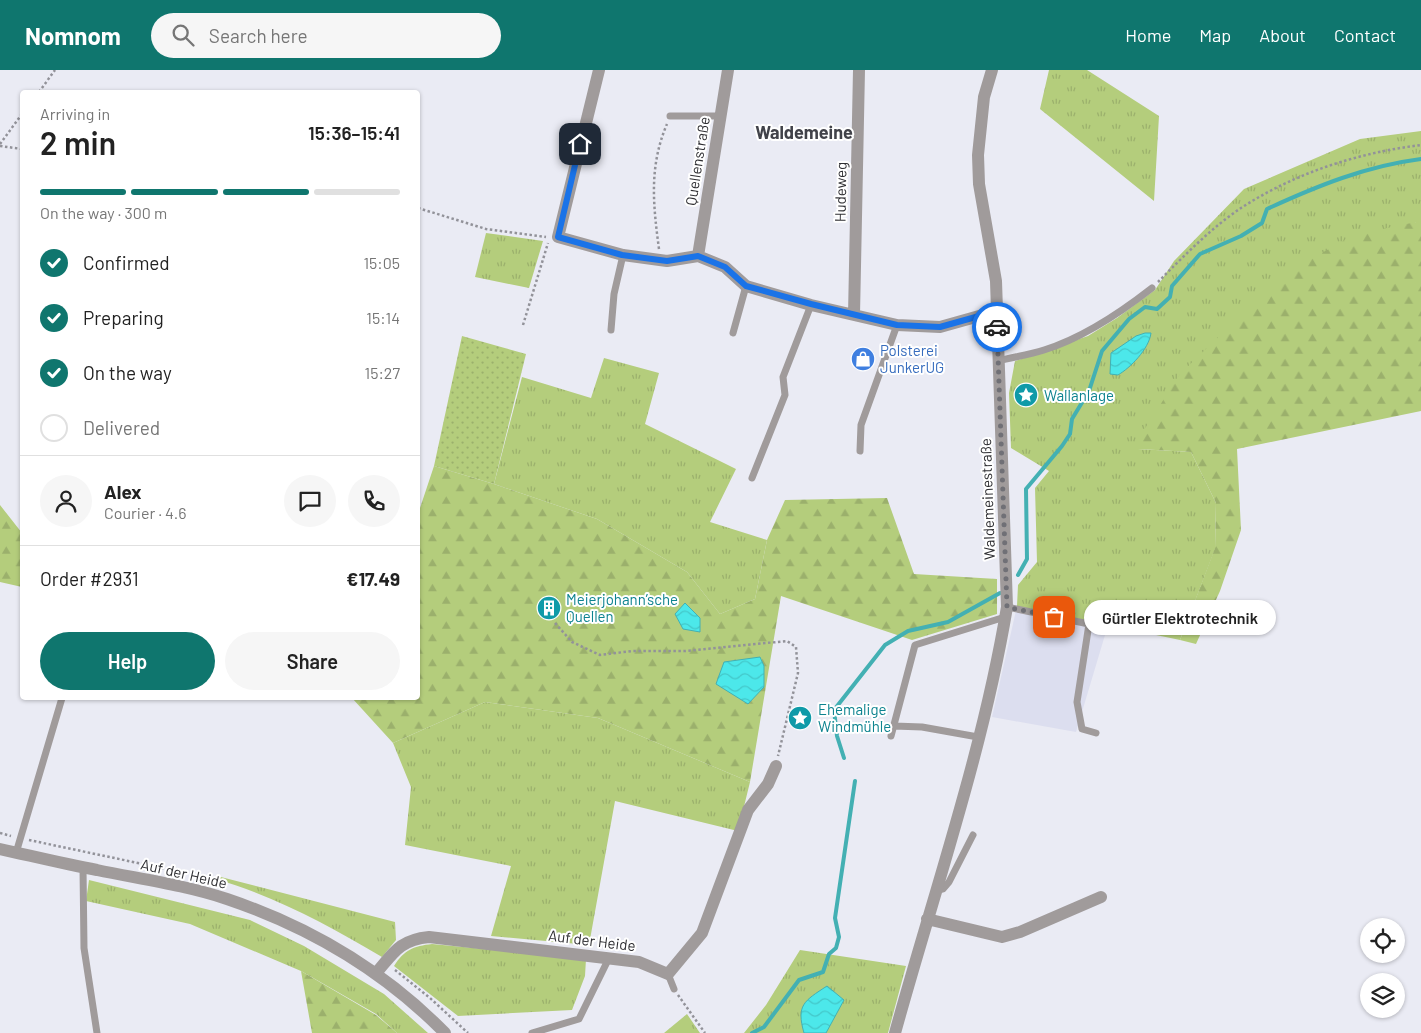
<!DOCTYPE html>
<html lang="en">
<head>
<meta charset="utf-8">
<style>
  :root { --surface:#fff; --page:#f6f6f6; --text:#222; --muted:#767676; --line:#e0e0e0; --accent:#0f766e }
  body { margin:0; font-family:Barlow,sans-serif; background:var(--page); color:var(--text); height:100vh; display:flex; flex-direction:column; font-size:19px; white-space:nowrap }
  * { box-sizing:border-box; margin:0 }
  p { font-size:16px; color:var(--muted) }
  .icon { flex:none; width:28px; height:28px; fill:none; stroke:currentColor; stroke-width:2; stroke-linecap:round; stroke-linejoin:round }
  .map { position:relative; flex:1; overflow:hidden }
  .sheet { position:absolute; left:20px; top:20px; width:400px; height:610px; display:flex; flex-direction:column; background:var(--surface); border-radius:5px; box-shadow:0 1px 4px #0004 }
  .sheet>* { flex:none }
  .controls { position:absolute; left:1360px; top:848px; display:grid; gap:10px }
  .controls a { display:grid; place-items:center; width:45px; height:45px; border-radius:50%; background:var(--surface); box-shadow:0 1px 4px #0004; font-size:25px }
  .pin { position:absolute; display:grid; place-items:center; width:42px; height:42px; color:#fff; margin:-21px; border-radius:10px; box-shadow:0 2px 8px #0006 }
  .courier { position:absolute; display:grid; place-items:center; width:50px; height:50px; margin:-25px; border:4px solid #1a73e8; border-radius:50%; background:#fff; color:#222; box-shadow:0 1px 6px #0007 }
  .bubble { position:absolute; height:35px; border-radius:18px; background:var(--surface); box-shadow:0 1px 4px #0004; font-size:16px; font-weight:600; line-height:35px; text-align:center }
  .headline em { font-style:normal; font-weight:600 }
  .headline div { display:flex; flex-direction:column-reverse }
  .headline { display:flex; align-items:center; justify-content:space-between; height:85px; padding:0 20px }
  h1 { font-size:32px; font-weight:600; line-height:38px }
  .bar { display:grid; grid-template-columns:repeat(4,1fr); gap:8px 5px; align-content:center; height:60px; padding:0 20px }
  .bar i { height:6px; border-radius:4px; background:var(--line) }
  .bar .active { background:var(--accent) }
  .bar p { grid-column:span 4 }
  .line { display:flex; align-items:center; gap:12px; padding:0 20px; border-top:1px solid var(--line) }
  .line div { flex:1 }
  .round { display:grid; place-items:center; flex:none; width:52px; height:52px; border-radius:26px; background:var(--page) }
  ol { padding:0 20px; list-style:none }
  li { display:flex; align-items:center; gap:15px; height:55px }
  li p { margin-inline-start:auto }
  li .icon { padding:5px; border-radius:50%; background:var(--accent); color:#fff; stroke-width:4 }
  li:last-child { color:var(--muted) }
  li i { width:28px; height:28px; border:2px solid var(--line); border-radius:50% }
  .cta { display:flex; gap:10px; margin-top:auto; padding:10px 20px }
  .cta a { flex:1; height:58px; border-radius:30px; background:var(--accent); color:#fff; font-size:20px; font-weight:600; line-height:58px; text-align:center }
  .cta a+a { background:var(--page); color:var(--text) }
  header { display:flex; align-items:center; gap:30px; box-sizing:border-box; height:70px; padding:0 25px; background:var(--accent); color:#fff }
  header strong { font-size:24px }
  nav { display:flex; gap:28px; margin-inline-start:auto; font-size:18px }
  .search { width:350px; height:45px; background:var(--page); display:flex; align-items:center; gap:12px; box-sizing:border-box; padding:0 18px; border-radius:28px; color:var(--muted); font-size:19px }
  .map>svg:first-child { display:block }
</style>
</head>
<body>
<header>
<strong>Nomnom</strong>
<div class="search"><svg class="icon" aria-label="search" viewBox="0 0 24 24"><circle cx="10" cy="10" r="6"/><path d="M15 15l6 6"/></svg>Search here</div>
<nav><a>Home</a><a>Map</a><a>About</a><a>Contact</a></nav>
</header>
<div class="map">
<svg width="1421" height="963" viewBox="0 0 1421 963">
  <defs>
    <pattern id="grass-tufts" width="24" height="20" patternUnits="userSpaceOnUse" patternTransform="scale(1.25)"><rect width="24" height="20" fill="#b4cd7c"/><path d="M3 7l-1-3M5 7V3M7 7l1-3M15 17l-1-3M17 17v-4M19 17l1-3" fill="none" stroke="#9bb06c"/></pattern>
    <pattern id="forest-firs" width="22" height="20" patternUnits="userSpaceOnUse" patternTransform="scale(1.25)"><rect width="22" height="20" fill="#b4cd7c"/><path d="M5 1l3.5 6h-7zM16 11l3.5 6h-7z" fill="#9bb06c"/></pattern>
    <pattern id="park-dots" width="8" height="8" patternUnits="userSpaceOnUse" patternTransform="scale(1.25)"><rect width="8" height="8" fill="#b4cd7c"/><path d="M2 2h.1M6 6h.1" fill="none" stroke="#9bb06c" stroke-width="1.8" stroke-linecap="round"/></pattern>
    <pattern id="water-waves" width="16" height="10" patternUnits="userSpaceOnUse" patternTransform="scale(1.25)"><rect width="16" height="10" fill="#4ce8ea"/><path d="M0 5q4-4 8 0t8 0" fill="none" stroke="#43c7c9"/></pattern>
  </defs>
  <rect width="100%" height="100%" fill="#eaebf4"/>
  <path fill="#dcdeef" d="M1017 536 1108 555 1076 662 992 647Z"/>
  <path fill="url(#grass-tufts)" d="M1049 0H1087L1159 46 1154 131 1040 39Z
    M1421 61V152H1416L1138 379 1191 382 1216 433 1215 479 1180 570 1017 536 1018 515 1037 492 1035 418 1049 401 1011 378 1009 323 1015 291 1088 266 1117 248 1155 220 1174 191 1244 119 1360 69Z
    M486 163 543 171 529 218 475 207Z
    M604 288 659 303 645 354 736 399 710 452 767 470 755 529 720 544 687 502 597 449 494 414 522 307 591 328Z
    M485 632 598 648 750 712 738 761 615 731 589 875 491 866 511 796 405 775 411 717 393 673Z
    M217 806 395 852 396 870 382 887C328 855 276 827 216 809Z
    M89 810 250 850 304 876 384 924 428 963H397L376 944 301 901 190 854 86 831Z
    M432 874 586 889 585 906 572 940 458 946 394 896C404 880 414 876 432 874Z
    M800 880 906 896 888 963H744L766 935Z
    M687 944 700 963H664Z"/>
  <path fill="url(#forest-firs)" d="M1416 152H1421V341L1237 379 1241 460 1220 521 1196 574 1180 570 1215 478 1216 433 1191 382 1138 379 1135 374 1180 304 1284 204 1354 165Z
    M434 396 494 414 597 449 687 502 720 544 755 529 767 470 785 430 887 428 914 504 997 509V544L912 570 781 526 750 712 598 648 485 632 393 673 352 628H418V444Z
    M0 435 22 463V517L0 512Z
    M301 901 376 945 397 963H312Z"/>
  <path fill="url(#park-dots)" d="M462 266 526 284 494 414 434 396Z"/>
  <path fill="url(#water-waves)" stroke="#43b0b3" d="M1145 263H1151C1149 279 1130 298 1118 305L1110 304 1111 283 1136 266Z
    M685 533 700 548V562L683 559 675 544Z
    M760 587 764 596V617L748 634 716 614 724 592Z
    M827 916 844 930 826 963H804C796 935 804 931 827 916Z"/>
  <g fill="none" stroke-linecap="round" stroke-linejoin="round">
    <path stroke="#43b0b3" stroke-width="4" d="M1018 505 1027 489 1026 419 1062 376 1070 364 1072 349 1089 321 1102 281 1129 249 1145 237 1157 239 1170 227 1172 216 1200 184 1241 166 1262 153 1267 139C1317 116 1366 96 1421 89
      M844 688 837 666 834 640 885 575 908 561 948 552 1000 523
      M752 963 764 957 799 910 823 902 829 884 836 878 839 867 835 848 855 711"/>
    <path stroke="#929299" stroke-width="2.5" stroke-dasharray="2.5 2.5" stroke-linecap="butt" d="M39 22 55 0
      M0 74 22 44
      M0 76 22 79
      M418 138 486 159 546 167
      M659 179C653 134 649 96 667 54
      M1158 212C1184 186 1211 158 1241 138 1295 103 1357 83 1421 75
      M523 255 548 173
      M555 553 572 572 600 585 632 581H685L787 571 796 577 798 603 778 686
      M0 763 11 766
      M29 770 190 804
      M395 900 430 928 468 963
      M678 925 705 963"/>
    <path stroke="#a09b9b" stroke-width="7" d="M670 46H720
      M611 260 614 224 623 185
      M733 263 746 216
      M998 291C1013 287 1029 285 1044 280 1083 268 1120 243 1152 218
      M860 381 861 355 897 255
      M752 408 785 325 783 307 811 235
      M1007 537 1089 554 1077 632 1082 659 1096 663
      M894 656 922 657 978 667
      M891 666 915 575 1005 547
      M16 783 62 628
      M83 798 84 878 97 963
      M936 821 943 819 949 812 973 765
      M668 904 674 919
      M532 963 579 949 609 888"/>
    <path stroke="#a09b9b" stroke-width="12" d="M599 0 558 167 623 185 667 191 698 186 725 197 746 216 811 235 897 255 940 257 997 241
      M698 186 728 0
      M854 245 859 0
      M927 849 1002 867 1020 862 1101 827
      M377 902C394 882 400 870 429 867L639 892 668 904 702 863 748 740 768 714 776 696
      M895 963C934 822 983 681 1007 537L996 211 979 114 978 85 984 27 992 0"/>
    <path stroke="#a09b9b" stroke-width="12" d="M0 779C32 786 64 794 97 800 140 809 185 815 227 829 310 857 383 900 445 963"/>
  </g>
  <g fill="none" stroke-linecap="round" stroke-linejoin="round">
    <path stroke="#707076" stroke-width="5" stroke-dasharray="0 9" d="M997 257 1007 537 1054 547"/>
    <path stroke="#1a73e8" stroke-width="6" d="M580 74 558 167 622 185 667 191 698 186 725 197 746 216 811 234 897 255 940 257 997 241V257"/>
  </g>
  <defs>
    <g id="shop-disc" transform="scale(1.25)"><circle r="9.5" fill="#3f7fe0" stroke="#fff"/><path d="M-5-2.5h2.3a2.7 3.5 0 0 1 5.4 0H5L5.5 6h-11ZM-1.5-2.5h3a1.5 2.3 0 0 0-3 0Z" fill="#fff"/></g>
    <g id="sight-disc" transform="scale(1.25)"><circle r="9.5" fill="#0f9aa8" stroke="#fff"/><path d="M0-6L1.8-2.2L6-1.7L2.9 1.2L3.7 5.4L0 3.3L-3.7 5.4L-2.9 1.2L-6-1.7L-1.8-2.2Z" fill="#fff"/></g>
    <g id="building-disc" transform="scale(1.25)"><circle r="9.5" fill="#0f9aa8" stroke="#fff"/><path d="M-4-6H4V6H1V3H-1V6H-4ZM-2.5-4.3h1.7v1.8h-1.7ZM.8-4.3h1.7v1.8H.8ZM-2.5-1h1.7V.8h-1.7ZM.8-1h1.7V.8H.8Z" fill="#fff"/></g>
  </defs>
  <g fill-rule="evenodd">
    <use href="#shop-disc" x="863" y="289"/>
    <use href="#sight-disc" x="1026" y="325"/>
    <use href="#building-disc" x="549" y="538"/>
    <use href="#sight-disc" x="800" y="648"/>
  </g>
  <g text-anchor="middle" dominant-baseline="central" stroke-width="4" stroke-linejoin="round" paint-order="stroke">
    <g font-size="15" fill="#2e2e32" stroke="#fff">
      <text transform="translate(697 91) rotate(-81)">Quellenstraße</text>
      <text transform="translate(840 122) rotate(-89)">Hudeweg</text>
      <text transform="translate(987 429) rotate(-92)">Waldemeinestraße</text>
      <text transform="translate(184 803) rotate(13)">Auf der Heide</text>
      <text transform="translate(592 870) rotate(7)">Auf der Heide</text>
    </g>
    <g font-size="15" fill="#366cbe" stroke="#fff" text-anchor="start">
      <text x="880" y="280">Polsterei<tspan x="880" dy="17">JunkerUG</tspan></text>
    </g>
    <g font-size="15" fill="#0d838f" stroke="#fff" text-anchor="start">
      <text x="1044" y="325">Wallanlage</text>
      <text x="566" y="529">Meierjohann’sche<tspan x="566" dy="17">Quellen</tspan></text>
      <text x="818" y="639">Ehemalige<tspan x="818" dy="17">Windmühle</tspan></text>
    </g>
    <g font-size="18" font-weight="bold" fill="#414249" stroke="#fff">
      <text x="804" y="62">Waldemeine</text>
    </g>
  </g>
</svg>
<div class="controls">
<a><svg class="icon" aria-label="locate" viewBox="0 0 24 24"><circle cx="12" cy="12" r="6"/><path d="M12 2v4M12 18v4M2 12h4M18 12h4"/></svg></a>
<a><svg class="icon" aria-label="layers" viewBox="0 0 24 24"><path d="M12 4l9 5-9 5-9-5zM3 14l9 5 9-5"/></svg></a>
</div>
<div class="pin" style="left:1054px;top:547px;background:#ea580c"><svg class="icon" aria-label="bag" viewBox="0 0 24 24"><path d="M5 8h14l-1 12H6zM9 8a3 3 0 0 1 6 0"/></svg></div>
<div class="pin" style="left:580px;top:74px;background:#1f2937"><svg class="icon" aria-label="home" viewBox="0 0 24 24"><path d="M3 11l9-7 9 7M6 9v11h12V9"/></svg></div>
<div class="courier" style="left:997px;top:257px"><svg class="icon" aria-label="car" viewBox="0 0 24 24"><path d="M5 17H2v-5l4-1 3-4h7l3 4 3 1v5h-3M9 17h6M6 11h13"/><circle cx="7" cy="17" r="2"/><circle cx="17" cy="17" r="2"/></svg></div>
<div class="bubble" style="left:1084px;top:530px;width:192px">Gürtler Elektrotechnik</div>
<section class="sheet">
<div class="headline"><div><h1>2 min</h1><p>Arriving in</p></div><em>15:36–15:41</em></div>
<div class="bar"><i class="active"></i><i class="active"></i><i class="active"></i><i></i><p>On the way · 300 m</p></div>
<ol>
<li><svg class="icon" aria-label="check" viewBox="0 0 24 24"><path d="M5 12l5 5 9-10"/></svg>Confirmed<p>15:05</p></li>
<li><svg class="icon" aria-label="check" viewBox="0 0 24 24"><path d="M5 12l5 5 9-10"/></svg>Preparing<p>15:14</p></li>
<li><svg class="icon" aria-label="check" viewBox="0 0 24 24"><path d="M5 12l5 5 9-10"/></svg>On the way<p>15:27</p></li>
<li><i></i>Delivered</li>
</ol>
<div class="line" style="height:90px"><a class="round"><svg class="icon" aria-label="person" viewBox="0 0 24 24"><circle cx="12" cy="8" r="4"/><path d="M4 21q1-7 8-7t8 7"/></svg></a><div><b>Alex</b><p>Courier · 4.6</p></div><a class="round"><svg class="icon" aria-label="chat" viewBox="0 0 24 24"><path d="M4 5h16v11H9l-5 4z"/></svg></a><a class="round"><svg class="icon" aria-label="phone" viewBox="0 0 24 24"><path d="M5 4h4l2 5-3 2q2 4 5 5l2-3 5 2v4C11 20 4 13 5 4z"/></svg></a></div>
<div class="line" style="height:65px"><div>Order #2931</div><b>€17.49</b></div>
<div class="cta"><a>Help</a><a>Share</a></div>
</section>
</div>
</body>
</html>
